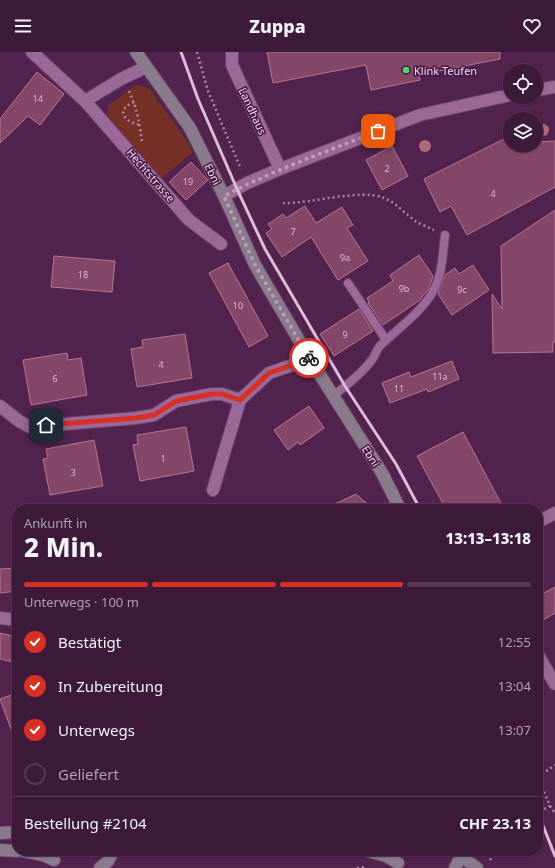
<!DOCTYPE html>
<html lang="de">
<head>
<meta charset="utf-8">
<style>
  :root { --surface:#3d1a3a; --page:#482745; --text:#f1f3f6; --muted:#ada1af; --line:#563854; --accent:#d93025 }
  body { margin:0; font-family:"Noto Sans",sans-serif; background:var(--page); color:var(--text); height:100vh; display:flex; flex-direction:column; font-size:15px; white-space:nowrap }
  * { box-sizing:border-box; margin:0 }
  p { font-size:13px; color:var(--muted) }
  .icon { flex:none; width:22px; height:22px; fill:none; stroke:currentColor; stroke-width:2; stroke-linecap:round; stroke-linejoin:round }
  .map { position:relative; flex:1; overflow:hidden }
  .side { position:absolute; left:12px; top:452px; width:531px; height:352px; display:flex; flex-direction:column; background:var(--surface); border-radius:16px; box-shadow:0 1px 3px #0004,0 0 0 1px var(--line) }
  .side>* { flex:none }
  .tools { position:absolute; left:503px; top:12px; display:grid; gap:8px }
  .tools a { display:grid; place-items:center; width:40px; height:40px; border-radius:50%; background:var(--surface); box-shadow:0 1px 3px #0004,0 0 0 1px var(--line); font-size:20px }
  .pin { position:absolute; display:grid; place-items:center; width:34px; height:34px; color:#fff; margin:-17px; border-radius:8px; box-shadow:0 2px 6px #0006 }
  .courier { position:absolute; display:grid; place-items:center; width:40px; height:40px; margin:-20px; border:3px solid #d93025; border-radius:50%; background:#fff; color:#222; box-shadow:0 1px 5px #0007 }
  .summary em { font-style:normal; font-weight:800 }
  .summary div { display:flex; flex-direction:column-reverse }
  .summary { display:flex; align-items:center; justify-content:space-between; height:68px; padding:0 12px }
  h1 { font-size:26px; font-weight:800; line-height:30px }
  .bar { display:grid; grid-template-columns:repeat(4,1fr); gap:6px 4px; align-content:center; height:48px; padding:0 12px }
  .bar i { height:5px; border-radius:3px; background:var(--line) }
  .bar .on { background:var(--accent) }
  .bar p { grid-column:span 4 }
  .line { display:flex; align-items:center; gap:10px; padding:0 12px; border-top:1px solid var(--line) }
  .line div { flex:1 }
  ol { padding:0 12px; list-style:none }
  li { display:flex; align-items:center; gap:12px; height:44px }
  li p { margin-inline-start:auto }
  li .icon { padding:4px; border-radius:50%; background:var(--accent); color:#fff; stroke-width:4 }
  li:last-child { color:var(--muted) }
  li i { width:22px; height:22px; border:2px solid var(--line); border-radius:50% }
  header { display:flex; justify-content:space-between; align-items:center; height:52px; padding:0 12px; background:var(--surface); font-size:18px; font-weight:800 }
  .map>svg:first-child { display:block }
</style>
</head>
<body>
<header><svg class="icon" aria-label="menu" viewBox="0 0 24 24"><path d="M4 6h16M4 12h16M4 18h16"/></svg>Zuppa<svg class="icon" aria-label="heart" viewBox="0 0 24 24"><path d="M12 20l-8-8c-3-5 5-10 8-4 3-6 11-1 8 4z"/></svg></header>
<div class="map">
<svg width="555" height="816" viewBox="0 0 555 816">
  <rect width="100%" height="100%" fill="#51234e"/>
  <path fill="#753128" d="M136 33 149 36 182 82 193 100 162 126 108 65 107 62 109 53Z"/>
  <path fill="#854767" stroke="#b77595" d="M267 0H500V7L419 23 420 28 371 38 366 13 273 31Z
    M37 20 64 42 40 73 28 64 0 91V67Z
    M510 84V93H536V90L555 89V135L467 183 451 154 440 160 424 127Z
    M392 94 408 124 382 138 366 108Z
    M191 110 208 128 186 148 169 130Z
    M305 154 316 171 342 155 353 173 347 176 368 209 338 228 311 185 282 205 266 181 272 177 268 172 283 162 286 166Z
    M555 158V290H553V300L493 301 492 242 502 257 501 194Z
    M419 203 433 224 429 236 420 248 383 273 368 251 369 250 367 246 393 229 390 223Z
    M54 204 115 209 112 240 51 235Z
    M228 211 268 284 249 295 209 221Z
    M473 213 489 238 452 263 438 242 445 223 455 216 459 222Z
    M359 257 373 279 334 304 320 282Z
    M185 282 192 326 137 335 131 297 143 295 142 288Z
    M67 301 68 308 81 306 87 343 31 353 23 308Z
    M452 309 459 327 428 340 427 337 390 351 382 331 409 320 411 325Z
    M309 354 324 376 300 393 298 390 288 398 274 378Z
    M186 375 194 419 140 429 133 393 138 392 137 383Z
    M463 380 504 457H446L417 404Z
    M94 388 103 434 50 443 43 407 48 406 46 397Z
    M356 442 373 457H324Z
    M17 516V539L0 541V517Z
    M555 535V561L538 571V544Z
    M0 581 17 585V611L0 607Z
    M17 641V687L15 688 0 647Z"/>
  <g fill="none" stroke-linecap="round" stroke-linejoin="round">
    <g stroke="#6c4269" stroke-width="10">
      <path id="lane" d="M348 231 386 288
        M333 344C346 334 361 322 371 309 375 305 376 298 380 294 400 274 429 256 438 228 443 214 443 198 445 183"/>
    </g>
    <g stroke="#6c4269" stroke-width="14">
      <path id="street" d="M32 0 85 49 121 27 146 15
        M232 0V13L280 117
        M536 38 555 35
        M85 49 189 168 221 192
        M224 144 247 131 280 117 420 63 510 43
        M0 354 19 369 30 375 136 366 154 363 176 349 212 342H222L240 348
        M213 438 240 348 269 321 310 307
        M538 470 555 461
        M0 566 17 568
        M538 603 555 632"/>
    </g>
    <g stroke="#6c4269" stroke-width="14">
      <path id="secondary" d="M136 0 190 76 224 144 255 213 310 307 382 421 400 457
        M0 781 17 780
        M0 798 17 799
        M23 799 43 803 54 808
        M368 799 386 804 398 811
        M461 804 477 816
        M100 816 108 809 113 799
        M455 816 461 804 462 799"/>
    </g>
    <path stroke="#ab86a8" stroke-width="2.5" stroke-dasharray="2 3" stroke-linecap="butt" d="M197 0 208 39 241 117
      M129 39C137 56 140 73 142 91
      M134 50C128 53 123 55 123 62 127 69 132 71 140 73
      M283 151C310 152 362 136 384 146 397 151 406 163 417 170 422 173 428 175 434 178
      M538 725 555 713
      M538 726 550 754 538 760
      M550 754 555 761
      M490 808 495 799
      M357 816 362 815 365 816"/>
    <use href="#lane" stroke="#9b6897" stroke-width="8"/>
    <use href="#street" stroke="#9b6897" stroke-width="12"/>
    <use href="#secondary" stroke="#8a7a8c" stroke-width="12"/>
    <path stroke="#dcbcd9" stroke-width="3" d="M181 0 198 47 237 137 265 197 345 334 396 412 420 457
      M538 761 555 804"/>
  </g>
  <g fill="#af6c78">
    <circle cx="543" cy="78" r="6"/>
    <circle cx="425" cy="94" r="6"/>
  </g>
  <g fill="none" stroke-linecap="round" stroke-linejoin="round">
    <path stroke="#be9bbb" stroke-width="4" stroke-dasharray="0 7.2" d="M309 306 255 213 224 144C274 118 326 100 378 79"/>
    <path stroke="#d93025" stroke-width="5" d="M46 373 136 366 154 363 176 349 212 342H222L240 348 269 321 310 307 309 306"/>
  </g>
  <circle fill="#4fd675" stroke="#451843" stroke-width="1.5" cx="406" cy="18" r="4"/>
  <g text-anchor="middle" dominant-baseline="central" stroke-width="3" stroke-linejoin="round" paint-order="stroke">
    <g font-size="9" fill="#dbb6d2">
      <text x="38" y="46">14</text>
      <text x="387" y="116">2</text>
      <text x="188" y="129">19</text>
      <text x="493" y="141">4</text>
      <text x="293" y="179">7</text>
      <text x="345" y="205">9a</text>
      <text x="83" y="222">18</text>
      <text x="404" y="236">9b</text>
      <text x="462" y="237">9c</text>
      <text x="238" y="253">10</text>
      <text x="345" y="282">9</text>
      <text x="161" y="312">4</text>
      <text x="440" y="324">11a</text>
      <text x="55" y="326">6</text>
      <text x="399" y="336">11</text>
      <text x="163" y="406">1</text>
      <text x="73" y="420">3</text>
    </g>
    <g font-size="11" fill="#f8dbf5" stroke="#451843" text-anchor="start">
      <text x="414" y="18">Klink Teufen</text>
    </g>
    <g font-size="11" fill="#f8dbf5" stroke="#451843">
      <text transform="translate(253 59) rotate(65)">Landhaus</text>
      <text transform="translate(213 122) rotate(63)">Ebni</text>
      <text transform="translate(151 123) rotate(49)">Hechtstrasse</text>
      <text transform="translate(371 404) rotate(58)">Ebni</text>
    </g>
  </g>
</svg>
<div class="tools">
<a><svg class="icon" aria-label="locate" viewBox="0 0 24 24"><circle cx="12" cy="12" r="6"/><path d="M12 2v4M12 18v4M2 12h4M18 12h4"/></svg></a>
<a><svg class="icon" aria-label="layers" viewBox="0 0 24 24"><path d="M12 4l9 5-9 5-9-5zM3 14l9 5 9-5"/></svg></a>
</div>
<div class="pin" style="left:378px;top:79px;background:#ea580c"><svg class="icon" aria-label="bag" viewBox="0 0 24 24"><path d="M5 8h14l-1 12H6zM9 8a3 3 0 0 1 6 0"/></svg></div>
<div class="pin" style="left:46px;top:373px;background:#1f2937"><svg class="icon" aria-label="home" viewBox="0 0 24 24"><path d="M3 11l9-7 9 7M6 9v11h12V9"/></svg></div>
<div class="courier" style="left:309px;top:306px"><svg class="icon" aria-label="bike" viewBox="0 0 24 24"><circle cx="6" cy="16" r="4"/><circle cx="18" cy="16" r="4"/><path d="M6 16l4-8h5l3 8M10 8l3 8H6M13 5h3"/></svg></div>
<section class="side">
<div class="summary"><div><h1>2 Min.</h1><p>Ankunft in</p></div><em>13:13–13:18</em></div>
<div class="bar"><i class="on"></i><i class="on"></i><i class="on"></i><i></i><p>Unterwegs · 100 m</p></div>
<ol>
<li><svg class="icon" aria-label="check" viewBox="0 0 24 24"><path d="M5 12l5 5 9-10"/></svg>Bestätigt<p>12:55</p></li>
<li><svg class="icon" aria-label="check" viewBox="0 0 24 24"><path d="M5 12l5 5 9-10"/></svg>In Zubereitung<p>13:04</p></li>
<li><svg class="icon" aria-label="check" viewBox="0 0 24 24"><path d="M5 12l5 5 9-10"/></svg>Unterwegs<p>13:07</p></li>
<li><i></i>Geliefert</li>
</ol>
<div class="line" style="height:52px"><div>Bestellung #2104</div><b>CHF 23.13</b></div>
</section>
</div>
</body>
</html>
